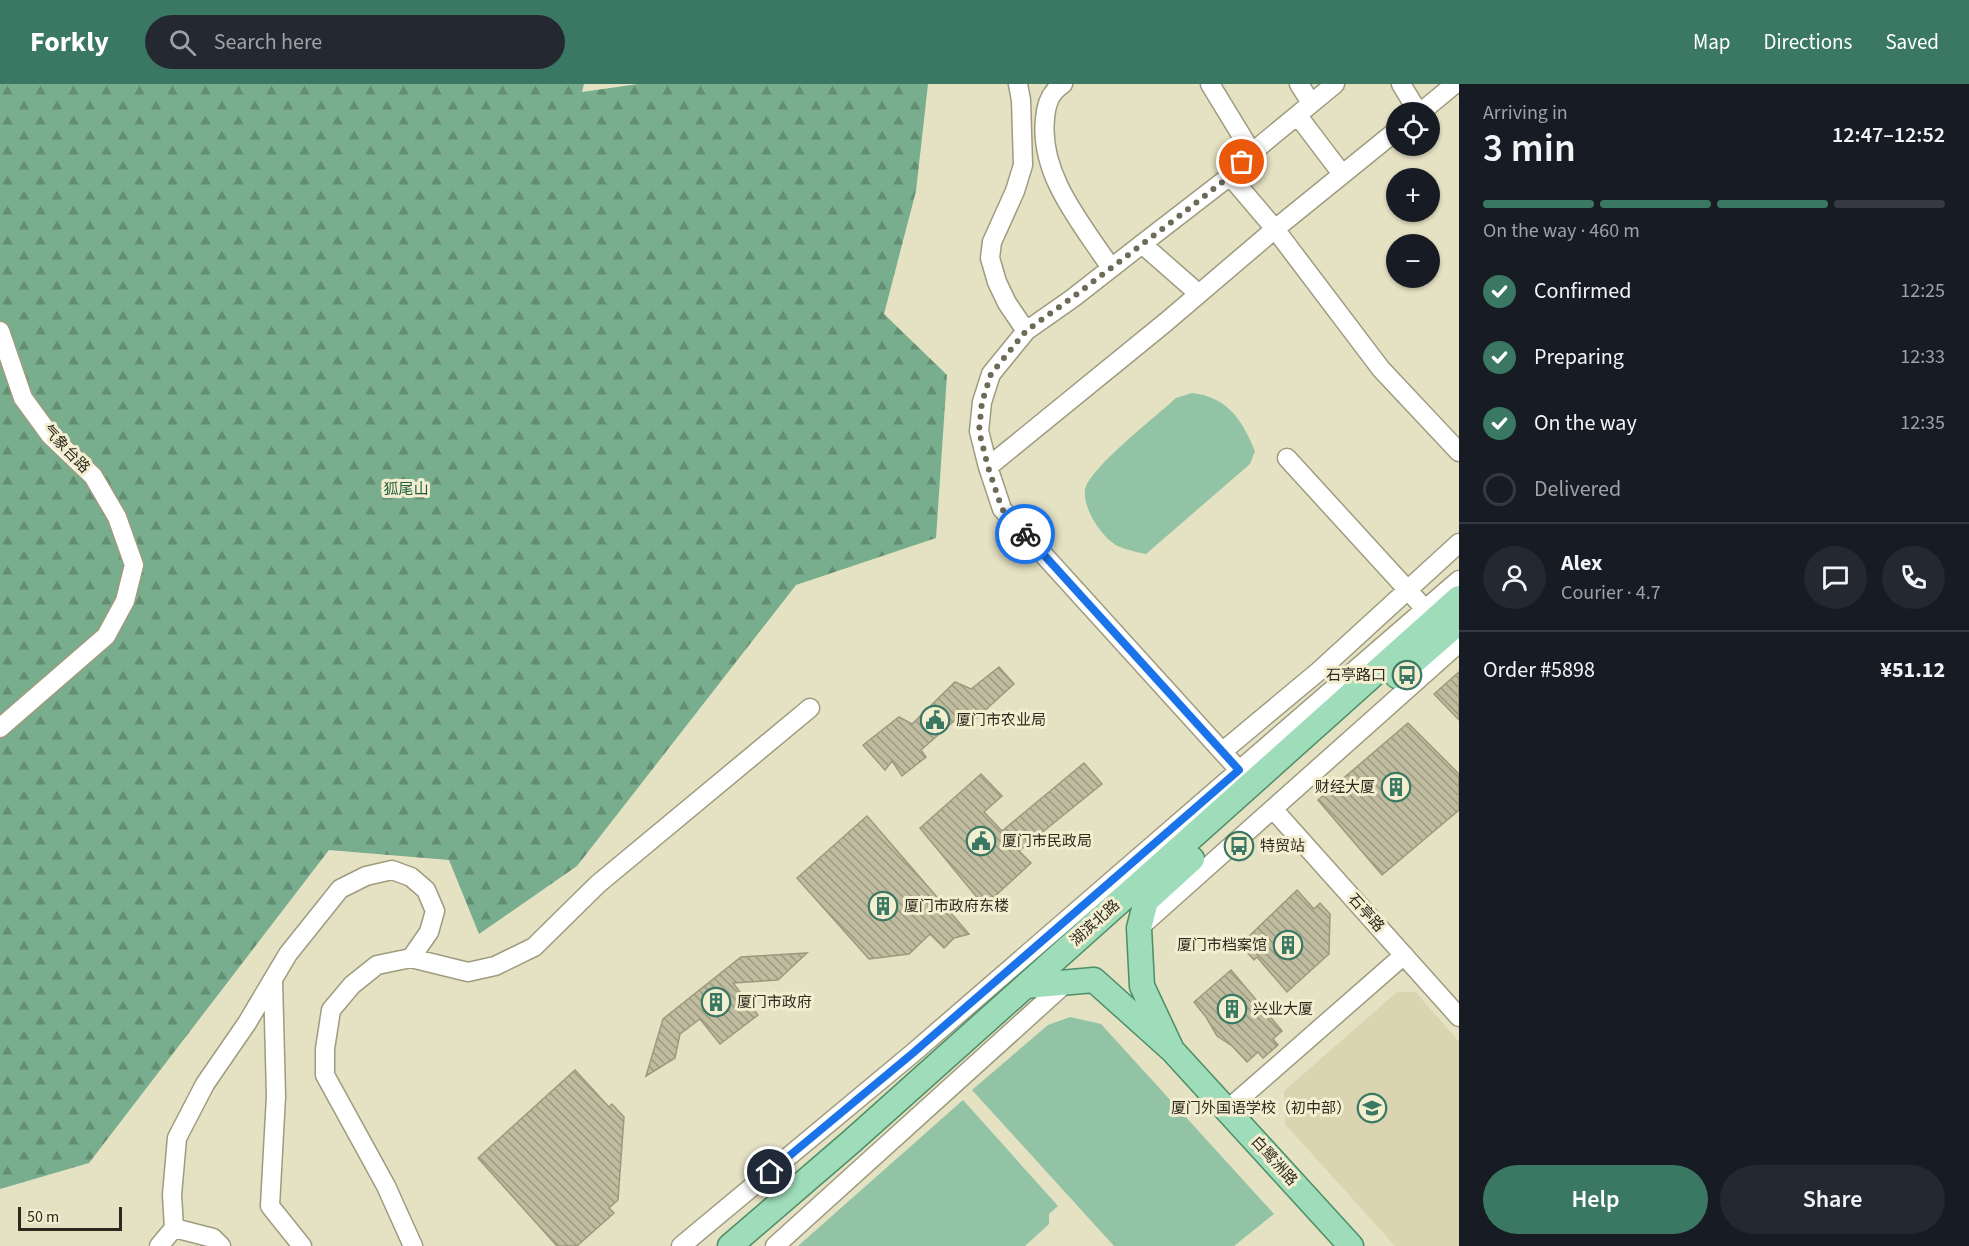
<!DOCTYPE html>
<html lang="en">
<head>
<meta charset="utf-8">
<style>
  :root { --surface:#171b24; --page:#242831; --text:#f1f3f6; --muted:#9ea1a6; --line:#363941; --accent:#3b7863 }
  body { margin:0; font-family:"Source Sans 3","Noto Sans SC",sans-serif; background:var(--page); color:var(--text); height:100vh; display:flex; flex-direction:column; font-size:22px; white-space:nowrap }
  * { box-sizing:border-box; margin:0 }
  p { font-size:20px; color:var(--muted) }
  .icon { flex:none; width:33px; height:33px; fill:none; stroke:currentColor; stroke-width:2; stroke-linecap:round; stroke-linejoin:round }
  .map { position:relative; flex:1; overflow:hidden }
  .details { display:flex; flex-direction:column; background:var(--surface); width:510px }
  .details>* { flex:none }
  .buttons { position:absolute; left:1386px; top:18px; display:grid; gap:12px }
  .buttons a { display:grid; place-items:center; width:54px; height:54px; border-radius:50%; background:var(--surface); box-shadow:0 2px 4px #0004; font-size:30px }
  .scale { position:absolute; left:18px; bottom:15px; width:104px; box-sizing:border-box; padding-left:6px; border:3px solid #2c2a1f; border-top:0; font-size:16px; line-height:21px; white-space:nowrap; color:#2c2a1f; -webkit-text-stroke:4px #f3eed0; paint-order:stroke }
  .pin { position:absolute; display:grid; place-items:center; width:51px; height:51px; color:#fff; margin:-26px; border:3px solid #fff; border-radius:50%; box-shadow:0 2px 6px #0007 }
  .courier { position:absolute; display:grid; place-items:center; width:60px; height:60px; margin:-30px; border:4px solid #1a73e8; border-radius:50%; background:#fff; color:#222; box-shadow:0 2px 8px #0007 }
  .summary em { font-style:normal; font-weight:600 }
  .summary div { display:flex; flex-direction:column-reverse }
  .summary { display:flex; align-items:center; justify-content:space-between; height:102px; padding:0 24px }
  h1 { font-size:39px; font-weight:600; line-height:45px }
  .bar { display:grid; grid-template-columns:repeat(4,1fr); gap:9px 6px; align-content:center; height:72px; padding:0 24px }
  .bar i { height:8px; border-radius:4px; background:var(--line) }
  .bar .active { background:var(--accent) }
  .bar p { grid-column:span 4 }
  .line { display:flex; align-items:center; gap:15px; padding:0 24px; border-top:2px solid var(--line) }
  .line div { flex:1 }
  .round { display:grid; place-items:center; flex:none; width:63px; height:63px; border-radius:32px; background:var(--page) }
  ol { padding:0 24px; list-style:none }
  li { display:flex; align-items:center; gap:18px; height:66px }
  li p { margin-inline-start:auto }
  li .icon { padding:6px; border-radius:50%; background:var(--accent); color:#fff; stroke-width:4 }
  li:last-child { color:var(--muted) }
  li i { width:33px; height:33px; border:3px solid var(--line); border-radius:50% }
  .primary-button { display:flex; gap:12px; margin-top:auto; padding:12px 24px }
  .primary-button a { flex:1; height:69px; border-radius:36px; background:var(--accent); color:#fff; font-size:24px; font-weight:600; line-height:69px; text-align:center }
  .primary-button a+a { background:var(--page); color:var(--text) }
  header { display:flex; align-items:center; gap:36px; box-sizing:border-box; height:84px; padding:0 30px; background:var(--accent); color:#fff }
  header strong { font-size:28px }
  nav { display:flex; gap:33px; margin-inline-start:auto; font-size:21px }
  .search { width:420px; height:54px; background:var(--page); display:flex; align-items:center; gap:15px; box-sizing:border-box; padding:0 21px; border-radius:33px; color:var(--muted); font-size:22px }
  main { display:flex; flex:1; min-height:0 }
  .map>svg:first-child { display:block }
</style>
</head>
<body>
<header>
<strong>Forkly</strong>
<div class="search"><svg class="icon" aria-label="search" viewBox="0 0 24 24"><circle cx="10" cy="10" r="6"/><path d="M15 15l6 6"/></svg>Search here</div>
<nav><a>Map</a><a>Directions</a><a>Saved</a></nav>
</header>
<main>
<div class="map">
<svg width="1459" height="1162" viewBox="0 0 1459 1162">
  <defs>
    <pattern id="forest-firs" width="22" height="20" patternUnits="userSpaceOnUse" patternTransform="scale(1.5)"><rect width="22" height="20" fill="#78ae8d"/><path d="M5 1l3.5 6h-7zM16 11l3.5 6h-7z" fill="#638e73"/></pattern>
    <pattern id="building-back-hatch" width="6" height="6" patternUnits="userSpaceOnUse" patternTransform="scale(1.5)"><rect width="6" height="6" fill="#c0bc9f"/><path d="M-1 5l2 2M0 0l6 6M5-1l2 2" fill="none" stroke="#9c9981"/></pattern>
  </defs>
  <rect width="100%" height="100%" fill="#e5e1c3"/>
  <path fill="#dad5b0" d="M1397 908H1416L1459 958V1162H1395L1285 1040 1284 1007Z"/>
  <path fill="url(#forest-firs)" d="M0 0H584L582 8 638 0H928L916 107 884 230 947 291 936 454 796 501 577 782 479 850 449 776 329 766 89 1079 0 1105Z"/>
  <path fill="#91c3a4" d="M1192 309C1228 313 1242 336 1255 367L1250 380 1146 470C1118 464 1110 462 1094 437 1089 429 1084 417 1085 406 1089 384 1157 332 1176 314Z
    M1070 933 1101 940 1274 1130 1234 1162H1114L972 1006 1048 941Z
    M963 1016 1058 1122 1049 1130V1140L1025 1162H798Z"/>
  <path fill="url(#building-back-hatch)" stroke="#9e997e" stroke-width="1.5" d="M999 583 1014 600 970 640 962 630 921 666 926 673 902 692 892 677 885 686 863 661 899 633 912 640 955 598 971 605Z
    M1459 588V636L1434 610Z
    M1408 639 1459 690V726L1382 791 1318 716Z
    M1084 679 1102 700 1019 767 1031 779 984 822 920 744 981 690 1002 712 984 728 1002 747Z
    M867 732 969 850 954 854 944 864 930 850 909 870 869 875 797 794Z
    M1297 806 1314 825 1320 819 1330 830 1329 870 1287 908 1257 873 1254 876 1246 867V855Z
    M807 869 778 896 733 899 758 931 720 960 700 935 680 950 675 974 646 992 663 935 741 873Z
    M1231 886 1282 947 1273 955 1278 961 1263 974 1258 968 1247 978 1232 962 1217 952 1206 933 1194 918Z
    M575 986 609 1023 612 1020 624 1033 618 1116 609 1124 614 1129 577 1162H557L478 1074Z"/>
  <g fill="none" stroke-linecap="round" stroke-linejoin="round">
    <g stroke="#9f9b7f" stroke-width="21">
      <path id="minor" d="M1018 0 1021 16 1023 81 1015 107 992 158 990 174 997 198 1007 219 1026 247
        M1063 0C1050 8 1046 20 1045 35 1039 91 1082 140 1111 184
        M1210 0 1246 59 1249 71
        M1299 0 1311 19
        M1401 0 1418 28
        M1421 28 1455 0
        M1298 32 1342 90
        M1230 92 1275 145 1381 285 1459 368
        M1142 160 1230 92 1249 71 1335 0
        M1199 210 1142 160 1073 214 1026 247 991 290 982 318 979 347 988 383 1002 425 1239 686
        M0 247 23 314 50 351 93 392 117 433 134 481 125 517 106 552 0 644
        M1287 374 1425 525
        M988 383 1166 238 1275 145 1396 47
        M1223 667 1319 587 1459 459
        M1273 725 1459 933
        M1139 844 1459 559
        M273 897 276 1012 270 1122 302 1162
        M1227 1026 1404 871
        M174 1144 213 1154 221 1162
        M159 1162 174 1144 172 1111 177 1054 205 1000 247 939 288 870 340 805 366 792 392 786 411 793 426 806 435 827 429 848 411 874
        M413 1162 386 1102 325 991V965L331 926 352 901 377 881 411 874 468 888 495 882 534 863 598 800 810 624
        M681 1162 913 969 1459 496
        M775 1162 1068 897"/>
    </g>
    <g stroke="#4c8e66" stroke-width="27">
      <path id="major" d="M1397 592 1459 538
        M1026 902 1094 896 1172 966 1351 1162
        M1172 966 1142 902 1139 844 1146 817 1192 775
        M730 1162 852 1057 1459 514"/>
    </g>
    <use href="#minor" stroke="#fff" stroke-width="18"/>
    <use href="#major" stroke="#9edcba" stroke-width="24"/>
  </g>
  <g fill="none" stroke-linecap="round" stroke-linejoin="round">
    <path stroke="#6d6a58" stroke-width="6" stroke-dasharray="0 10.8" d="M1025 450 1002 425 988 383 979 347 982 318 991 290 1026 247 1073 213 1178 133 1230 92 1242 78"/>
    <path stroke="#1a73e8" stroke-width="8" d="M770 1088 913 969 1239 686 1025 450"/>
  </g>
  <defs>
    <g id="bus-ring" transform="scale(1.5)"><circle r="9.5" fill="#f3eed0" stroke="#3b7863" stroke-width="1.5"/><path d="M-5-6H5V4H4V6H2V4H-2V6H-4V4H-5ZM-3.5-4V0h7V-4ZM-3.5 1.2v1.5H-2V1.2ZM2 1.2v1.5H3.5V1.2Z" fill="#3b7863"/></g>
    <g id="civic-ring" transform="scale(1.5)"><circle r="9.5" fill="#f3eed0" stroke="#3b7863" stroke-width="1.5"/><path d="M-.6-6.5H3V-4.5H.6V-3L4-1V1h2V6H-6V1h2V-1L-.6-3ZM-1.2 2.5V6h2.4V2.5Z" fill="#3b7863"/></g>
    <g id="building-ring" transform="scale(1.5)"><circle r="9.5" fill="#f3eed0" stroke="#3b7863" stroke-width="1.5"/><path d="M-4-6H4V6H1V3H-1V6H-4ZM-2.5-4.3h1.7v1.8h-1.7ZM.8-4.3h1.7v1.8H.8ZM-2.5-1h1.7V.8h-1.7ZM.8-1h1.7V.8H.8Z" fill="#3b7863"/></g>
    <g id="school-ring" transform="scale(1.5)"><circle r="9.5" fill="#f3eed0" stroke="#3b7863" stroke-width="1.5"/><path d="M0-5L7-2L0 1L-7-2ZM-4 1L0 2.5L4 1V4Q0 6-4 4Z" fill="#3b7863"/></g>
  </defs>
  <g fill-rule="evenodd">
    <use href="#bus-ring" x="1407" y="591"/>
    <use href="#civic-ring" x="935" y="636"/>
    <use href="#building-ring" x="1396" y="703"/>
    <use href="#civic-ring" x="981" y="757"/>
    <use href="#bus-ring" x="1239" y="762"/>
    <use href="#building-ring" x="883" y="822"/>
    <use href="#building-ring" x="1288" y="861"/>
    <use href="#building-ring" x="716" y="918"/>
    <use href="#building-ring" x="1232" y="925"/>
    <use href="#school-ring" x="1372" y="1024"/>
  </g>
  <g text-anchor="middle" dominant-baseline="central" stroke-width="6" stroke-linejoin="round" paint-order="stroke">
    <g font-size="15" fill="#2c2a1f" stroke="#f3eed0">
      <text transform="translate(66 365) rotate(46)">气象台路</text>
      <text transform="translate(1366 829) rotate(48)">石亭路</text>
      <text transform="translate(1095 839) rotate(-42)">湖滨北路</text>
      <text transform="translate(1274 1077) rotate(48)">白鹭洲路</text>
    </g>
    <g font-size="15" fill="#205e3e" stroke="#f3eed0">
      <text x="406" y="405">狐尾山</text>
    </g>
    <g font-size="15" fill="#2c2a1f" stroke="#f3eed0" text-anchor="start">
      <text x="1386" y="591" text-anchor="end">石亭路口</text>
      <text x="956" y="636">厦门市农业局</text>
      <text x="1375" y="703" text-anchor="end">财经大厦</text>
      <text x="1002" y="757">厦门市民政局</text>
      <text x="1260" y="762">特贸站</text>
      <text x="904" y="822">厦门市政府东楼</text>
      <text x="1267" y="861" text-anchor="end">厦门市档案馆</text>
      <text x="737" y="918">厦门市政府</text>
      <text x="1253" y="925">兴业大厦</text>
      <text x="1351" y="1024" text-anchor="end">厦门外国语学校（初中部）</text>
    </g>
  </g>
</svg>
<div class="buttons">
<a><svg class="icon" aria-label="locate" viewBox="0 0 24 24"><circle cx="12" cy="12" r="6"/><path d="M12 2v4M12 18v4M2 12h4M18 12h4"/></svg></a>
<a>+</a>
<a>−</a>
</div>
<div class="scale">50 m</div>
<div class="pin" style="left:1242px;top:78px;background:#ea580c"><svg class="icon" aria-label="bag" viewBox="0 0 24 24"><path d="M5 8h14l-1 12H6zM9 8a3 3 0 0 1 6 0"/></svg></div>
<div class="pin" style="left:770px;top:1088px;background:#1f2937"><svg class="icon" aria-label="home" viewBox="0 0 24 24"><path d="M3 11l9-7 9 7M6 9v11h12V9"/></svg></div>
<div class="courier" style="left:1025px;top:450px"><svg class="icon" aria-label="bike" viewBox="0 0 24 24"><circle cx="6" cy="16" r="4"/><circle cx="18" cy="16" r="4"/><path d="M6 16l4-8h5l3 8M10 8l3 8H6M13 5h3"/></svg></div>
</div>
<section class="details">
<div class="summary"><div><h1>3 min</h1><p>Arriving in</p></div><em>12:47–12:52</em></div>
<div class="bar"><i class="active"></i><i class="active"></i><i class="active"></i><i></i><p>On the way · 460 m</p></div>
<ol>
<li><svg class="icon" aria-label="check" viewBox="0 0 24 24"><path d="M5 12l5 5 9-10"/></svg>Confirmed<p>12:25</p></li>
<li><svg class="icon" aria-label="check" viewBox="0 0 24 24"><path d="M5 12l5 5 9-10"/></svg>Preparing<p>12:33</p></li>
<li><svg class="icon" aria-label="check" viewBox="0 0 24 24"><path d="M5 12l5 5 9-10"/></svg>On the way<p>12:35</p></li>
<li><i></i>Delivered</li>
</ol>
<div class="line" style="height:108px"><a class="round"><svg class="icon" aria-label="person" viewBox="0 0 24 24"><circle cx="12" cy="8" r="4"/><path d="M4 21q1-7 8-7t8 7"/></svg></a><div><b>Alex</b><p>Courier · 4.7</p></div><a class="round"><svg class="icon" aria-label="chat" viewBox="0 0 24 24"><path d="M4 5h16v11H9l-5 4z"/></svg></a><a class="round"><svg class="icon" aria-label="phone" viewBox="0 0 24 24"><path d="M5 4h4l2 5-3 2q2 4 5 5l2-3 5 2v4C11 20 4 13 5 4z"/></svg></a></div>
<div class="line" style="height:78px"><div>Order #5898</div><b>¥51.12</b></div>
<div class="primary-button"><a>Help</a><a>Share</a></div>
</section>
</main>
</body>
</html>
